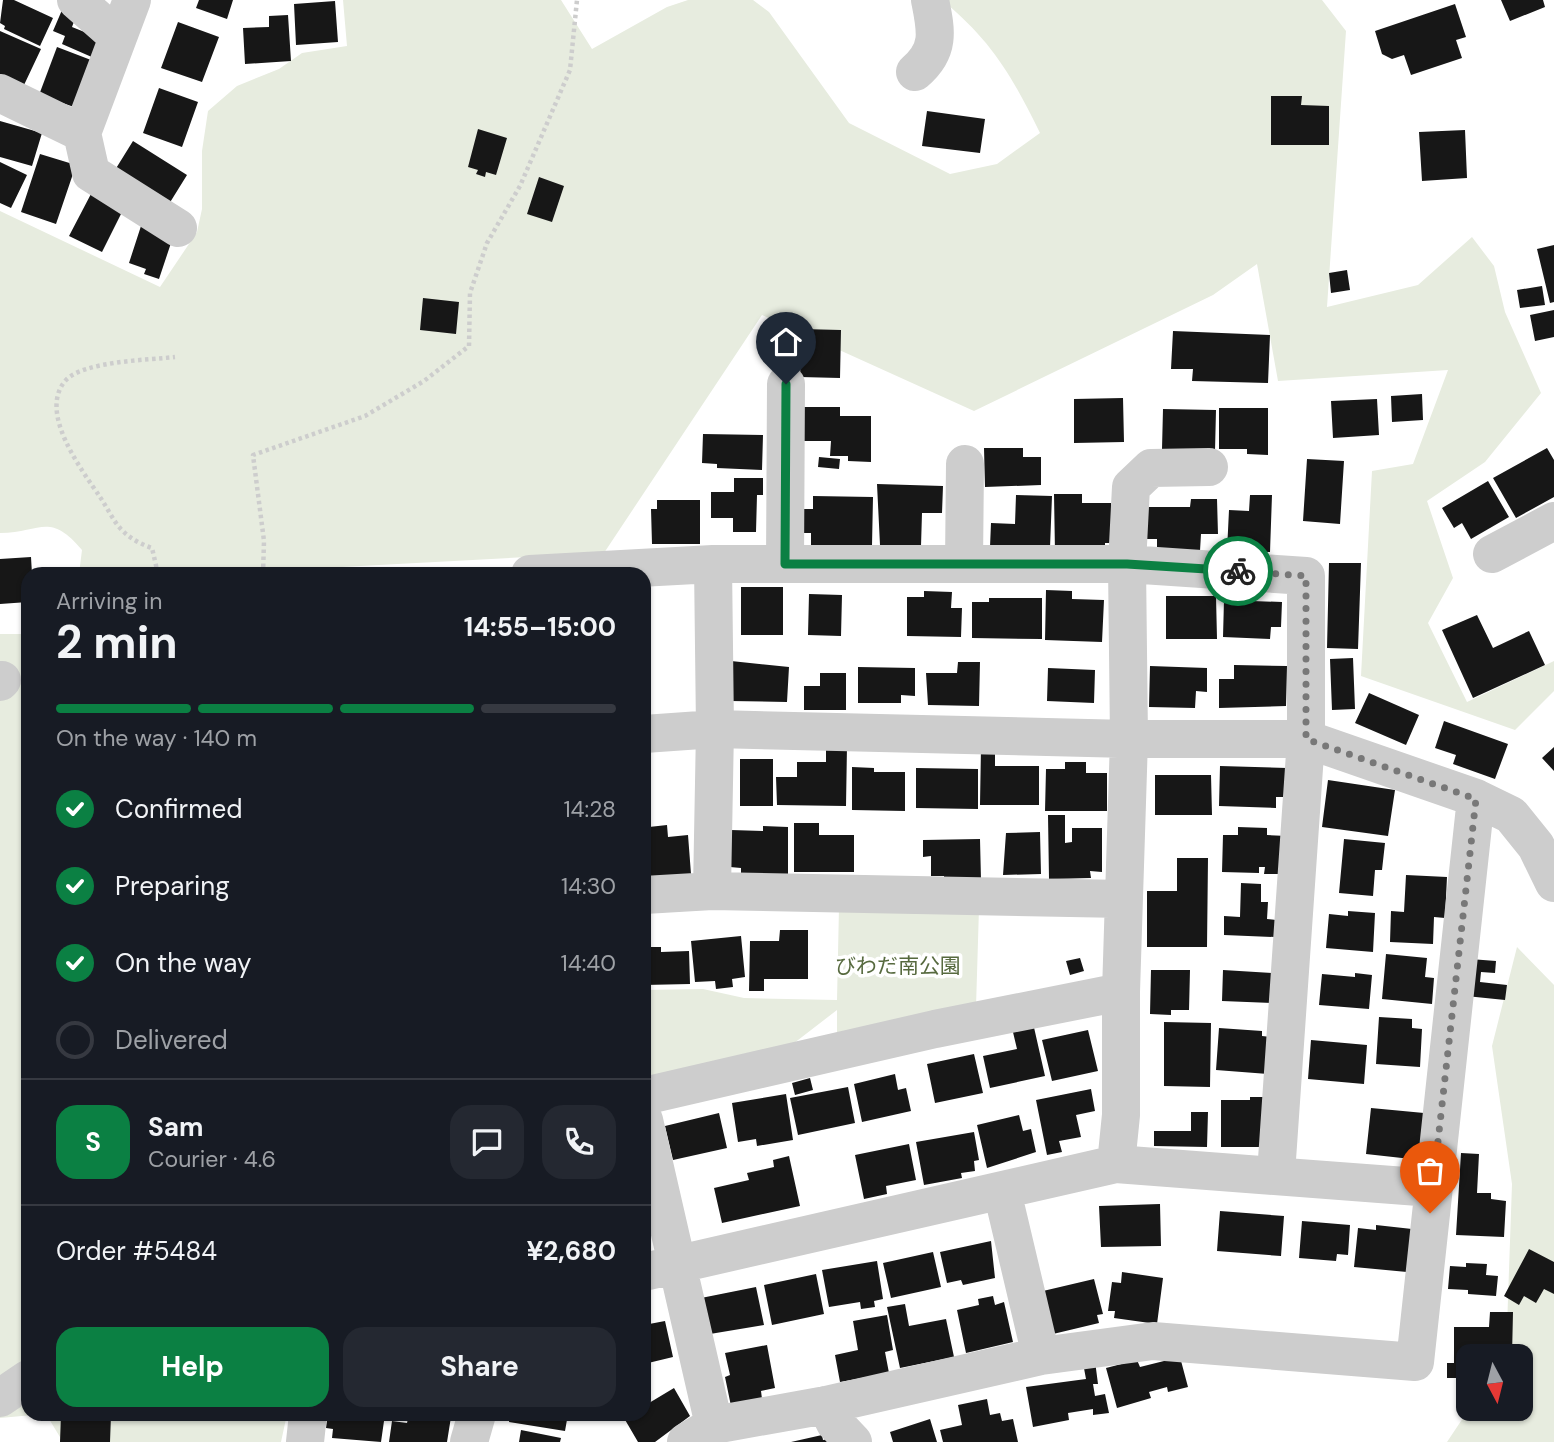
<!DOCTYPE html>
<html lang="en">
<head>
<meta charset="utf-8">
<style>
  :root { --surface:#171b24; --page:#242831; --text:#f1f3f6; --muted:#9ea1a6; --line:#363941; --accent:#0b8043 }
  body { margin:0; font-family:"DM Sans","Noto Sans JP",sans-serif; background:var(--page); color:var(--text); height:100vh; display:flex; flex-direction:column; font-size:26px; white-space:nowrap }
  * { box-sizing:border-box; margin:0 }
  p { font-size:23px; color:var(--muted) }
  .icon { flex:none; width:38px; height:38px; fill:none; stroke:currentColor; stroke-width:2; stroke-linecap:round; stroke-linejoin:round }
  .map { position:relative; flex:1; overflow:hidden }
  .drawer { position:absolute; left:21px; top:567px; width:630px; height:854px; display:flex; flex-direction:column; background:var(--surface); border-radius:21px; box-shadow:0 2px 5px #0004 }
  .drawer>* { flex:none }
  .needle { width:46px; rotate:173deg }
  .tools { position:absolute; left:1456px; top:1344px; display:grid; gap:14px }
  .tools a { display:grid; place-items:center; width:77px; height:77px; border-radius:14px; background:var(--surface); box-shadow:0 2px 5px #0004; font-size:35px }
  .pin { position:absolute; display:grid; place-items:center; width:60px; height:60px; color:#fff; margin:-72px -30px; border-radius:50% 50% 50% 0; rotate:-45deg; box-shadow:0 0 7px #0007 }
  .pin .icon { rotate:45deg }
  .courier { position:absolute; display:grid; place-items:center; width:70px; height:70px; margin:-35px; border:5px solid #0b8043; border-radius:50%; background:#fff; color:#222; box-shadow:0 2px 9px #0007 }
  .summary em { font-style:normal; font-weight:700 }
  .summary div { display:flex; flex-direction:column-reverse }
  .summary { display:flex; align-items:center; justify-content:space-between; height:119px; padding:0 35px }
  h1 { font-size:46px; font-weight:700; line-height:52px }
  .bar { display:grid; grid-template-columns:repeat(4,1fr); gap:10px 7px; align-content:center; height:84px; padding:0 35px }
  .bar i { height:9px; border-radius:5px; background:var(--line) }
  .bar .current { background:var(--accent) }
  .bar p { grid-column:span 4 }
  .line { display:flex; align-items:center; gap:18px; padding:0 35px; border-top:2px solid var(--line) }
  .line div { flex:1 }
  .round { display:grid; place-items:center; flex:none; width:74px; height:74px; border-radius:21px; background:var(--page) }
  ol { padding:0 35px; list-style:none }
  li { display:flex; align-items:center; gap:21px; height:77px }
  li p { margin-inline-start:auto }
  li .icon { padding:7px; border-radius:50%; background:var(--accent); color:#fff; stroke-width:4 }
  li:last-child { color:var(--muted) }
  li i { width:38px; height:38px; border:4px solid var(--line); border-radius:50% }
  .primary-button { display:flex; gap:14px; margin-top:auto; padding:14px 35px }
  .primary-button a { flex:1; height:80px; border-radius:21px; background:var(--accent); color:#fff; font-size:28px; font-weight:700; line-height:80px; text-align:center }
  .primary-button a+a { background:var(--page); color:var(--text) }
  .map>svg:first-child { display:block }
</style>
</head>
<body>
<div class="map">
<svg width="1554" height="1442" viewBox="0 0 1554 1442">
  <rect width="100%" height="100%" fill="#fff"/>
  <path fill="#e7ecdf" d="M343 0H561L592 49 667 7 688 0H753L769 12 849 123 950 174 997 164 1040 133C1012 76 992 41 942 0H1322L1346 31 1327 307 1418 285 1472 237 1494 266 1505 312 1541 393 1485 462 1427 501 1453 578 1428 623 1467 702 1554 661V691L1515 730 1361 676 1372 471 1413 464 1448 370 1278 381 1257 264 1213 295 974 411 762 315 604 553 323 568 314 574H79L82 550C49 511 41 533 0 533V211L160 287 197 232 202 209V151L208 111 237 86 279 69 302 53 347 46Z
    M0 634H28V1414H44L0 1418Z
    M839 907 979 908 976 1007 837 1040V1010L789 1047 644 1081V990L703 989 744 998 837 1000Z
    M1517 947 1554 985V1442H1447L1469 1409H1521V1356H1506L1512 1184 1492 1046Z
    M46 1414H287L281 1442H63Z"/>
  <path fill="#171717" d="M3 0H14L53 18 40 46 4 29 5 26 0 23Z
    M199 0H233L227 19 196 8Z
    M1501 0H1543L1545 7 1510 21Z
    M335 1 338 42 296 45 294 4Z
    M1455 4 1466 37 1456 40 1462 58 1411 75 1404 55 1392 59 1382 54 1375 31Z
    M62 10 76 16 72 27 102 39 94 58 62 44 65 36 53 31Z
    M288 15 291 61 245 64 243 28 269 27V16Z
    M178 22 219 37 202 82 161 68Z
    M0 31 41 49 24 85 0 80Z
    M57 47 91 60 74 107 39 95Z
    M159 88 198 102 182 147 143 133Z
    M1271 96H1302L1301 105 1329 106V145H1271Z
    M927 111 985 119 980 153 922 146Z
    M0 121 42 133 32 166 0 157Z
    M478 129 507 138 496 175 486 172 485 177 476 174 478 170 468 167Z
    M1465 130 1467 178 1422 181 1419 132Z
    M133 141 187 175 169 204 115 170Z
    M40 154 76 165 56 224 21 212Z
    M0 162 27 175 11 208 0 203Z
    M539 177 564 186 552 222 527 214Z
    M92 192 124 208 102 252 69 236Z
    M141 226 173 237 159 279 144 274 146 269 129 263Z
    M1554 245V302L1550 303 1537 249Z
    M1347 270 1350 290 1331 293 1329 273Z
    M1542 286 1545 305 1520 308 1517 290Z
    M423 298 459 302 456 334 420 330Z
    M1554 310V337L1535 341 1530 315Z
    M802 329 841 330 840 378 800 377Z
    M1173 331 1270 335 1268 383 1192 381 1193 369H1171Z
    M1422 394 1423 420 1392 422 1391 396Z
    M1123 398 1124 442 1074 443V399Z
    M1377 399 1379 435 1333 438 1331 401Z
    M800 407H840V416H871V462L848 461V456H830L831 441H799Z
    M1219 408H1268V455L1247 454V449H1219Z
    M1163 409 1216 410 1215 451 1162 449Z
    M703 434 763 435 762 470 717 468V464L702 463Z
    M984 448H1023V457H1041V485L985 487Z
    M1547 448 1554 460V497L1516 518 1493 478Z
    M819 457 840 459 839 469 818 467Z
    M1307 459 1344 461 1340 524 1303 521Z
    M734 478H763V495H757L756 532H733V518H711V492H734Z
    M1488 481 1509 517 1471 539 1462 523 1454 528 1442 508Z
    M877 484 943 486 942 513H922L921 546 880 545Z
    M1054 494H1082V503H1111V543H1105V551L1055 552Z
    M1016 495 1052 496 1050 548 990 547 991 523 1015 524Z
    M1250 495H1272L1270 552 1227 551 1229 510 1249 511Z
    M813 496 873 497 872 546 811 545V533H803V509H813Z
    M1191 499H1217L1218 534H1201L1200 551H1157V539H1141V507H1190Z
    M657 500H700V544H652L651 509H657Z
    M31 557 32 574H28V602L0 604V559Z
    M1329 563H1361L1358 649 1327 648Z
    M741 587H783V635H741Z
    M1046 590 1072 591V599L1104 600 1102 642 1045 640Z
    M924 591 952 592 951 608H962L961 637 907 636V597H924Z
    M809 594 842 595 841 636 808 635Z
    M1166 596H1216L1217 639H1166Z
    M989 598H1042V639L972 638V602H989Z
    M1224 600 1282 602 1281 627H1271L1270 639 1223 637Z
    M1477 615 1493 648 1529 631 1545 665 1473 698 1442 630Z
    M1353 658 1355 709 1332 710 1330 659Z
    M731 661 789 667 787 702 730 701Z
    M958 662H980L979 706 928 705 926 673H957Z
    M1234 665 1287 666 1286 706 1219 708V679H1234Z
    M1150 666 1207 668V692L1196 691 1195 708 1149 707Z
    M858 667 915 668V696L901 695V703H858Z
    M1048 668 1095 670 1094 703 1047 701Z
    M820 673H846V710H804V686H820Z
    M1369 693 1419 715 1406 745 1355 723Z
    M1444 721 1508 744 1495 779 1453 764 1456 755 1435 748Z
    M826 746H847L846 806 777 805 776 777H797V762H826Z
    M981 747H995V766H1039V805H980Z
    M1554 747V771L1542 758Z
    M740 759H773V806H740Z
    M1065 762H1086V773H1107V811H1045L1046 769H1065Z
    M1220 766 1287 768 1286 797H1276V808L1219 806Z
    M852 767 874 768V772H905V811L852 810Z
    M916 768 978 769V809L916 808Z
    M1155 775H1211L1212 815H1155Z
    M1328 780 1395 790 1388 836 1322 827Z
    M1048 815H1065V843L1072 842V828H1102V872L1090 871 1091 878 1049 879Z
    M794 823H819V835H854V872H794Z
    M667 825 668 837 688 835 691 874 647 878 644 838 650 837 649 827Z
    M763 826 788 827V877L741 876V868L730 867 731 830 763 831Z
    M1238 827 1267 828V835L1287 836 1286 874H1264L1265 867H1259V873L1222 872 1223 835H1238Z
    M1040 832 1041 874 1003 875 1006 833Z
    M980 839 981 880H944V876H931V856L923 857V840Z
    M1344 839 1385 843 1382 870H1375L1373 896 1339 893Z
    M1177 858H1208L1207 947H1147V891H1177Z
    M1406 875 1447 877 1445 918 1434 917 1433 944 1390 942 1391 911 1404 912Z
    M1241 883 1261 884V902H1268L1267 919 1276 920 1275 937 1224 935V916L1240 917Z
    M1348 911 1375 913 1373 952 1326 948 1329 914 1348 916Z
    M780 930H808V979H764V991H749L750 941H779Z
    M741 936 745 977 732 979 733 987 716 989 715 981 695 982 691 941Z
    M644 947H661V952L689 951 690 984 644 985Z
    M1386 954 1427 958 1425 977 1434 978 1432 1004 1382 999Z
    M1080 958 1084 971 1070 975 1066 961Z
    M1470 959 1496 961 1495 973 1481 972 1480 982 1507 985 1505 1000 1466 996Z
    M1151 970H1190L1189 1010H1171V1015L1150 1014Z
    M1223 970 1273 973 1272 1003 1222 1001Z
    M1355 973 1372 975 1369 1009 1319 1005 1322 974 1355 977Z
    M1379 1017 1412 1019V1028L1422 1029 1420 1067 1376 1064Z
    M1164 1022 1211 1023 1210 1087 1164 1086Z
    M1033 1023 1045 1076 990 1088 983 1056 1017 1049 1012 1028Z
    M1219 1028 1262 1031V1036L1271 1037 1268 1074 1216 1070Z
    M1088 1030 1098 1071 1052 1081 1042 1040Z
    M1311 1040 1367 1045 1364 1084 1308 1079Z
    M974 1054 983 1093 935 1103 927 1064Z
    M895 1074 898 1090 906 1088 911 1111 862 1122 854 1084Z
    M810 1078 813 1090 795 1095 792 1083Z
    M848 1087 855 1123 798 1135 790 1098Z
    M1091 1089 1095 1111 1076 1115 1081 1137 1059 1141 1062 1152 1047 1155 1036 1100Z
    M786 1094 793 1140 757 1146 756 1139 738 1142 732 1103Z
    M1250 1097H1266L1261 1147H1221V1100H1250Z
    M1371 1108 1424 1113 1420 1160 1366 1154Z
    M1191 1112H1208L1207 1147 1154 1146V1131H1191Z
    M719 1113 727 1148 673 1160 665 1126Z
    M1019 1115 1023 1131 1031 1129 1036 1152 987 1168 977 1125Z
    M974 1132 979 1160 974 1161 975 1171 961 1173 962 1178 924 1185 916 1142Z
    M909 1144 916 1180 886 1186 887 1194 864 1199 855 1155Z
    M1461 1153 1479 1154 1477 1193H1491V1199L1506 1201 1504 1237 1456 1235Z
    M789 1156 800 1206 722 1223 714 1188 749 1180 747 1173 774 1167 773 1160Z
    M1160 1204 1161 1246 1101 1247 1099 1206Z
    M1220 1211 1284 1216 1281 1256 1217 1251Z
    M1302 1221 1350 1225 1348 1255 1337 1254 1336 1261 1299 1258Z
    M1376 1225 1412 1229 1407 1272 1354 1267 1358 1228 1376 1230Z
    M991 1241 995 1278 963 1285 961 1280 947 1283 940 1252Z
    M1529 1249 1554 1262V1294L1544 1289 1536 1303 1524 1296 1519 1305 1504 1296Z
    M933 1252 941 1287 891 1298 883 1263Z
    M877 1261 883 1299 874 1301 875 1307 861 1309 860 1302 829 1307 822 1270Z
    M1466 1263 1487 1264 1486 1275 1498 1276 1496 1296 1468 1294V1290L1448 1289 1450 1266 1466 1267Z
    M1122 1272 1163 1278 1157 1324 1114 1318 1115 1311H1108L1112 1282 1121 1283Z
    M816 1274 824 1314 772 1325 764 1285Z
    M1094 1279 1103 1314 1097 1315 1099 1323 1053 1334 1043 1291Z
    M756 1287 764 1325 710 1334 701 1298Z
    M993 1296 995 1305 1004 1302 1013 1342 966 1353 957 1310 979 1305 978 1299Z
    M905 1304 909 1326 946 1319 954 1357 900 1368 887 1307Z
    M1490 1312H1513L1512 1356H1468V1378H1447V1363H1454V1327H1489Z
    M887 1315 893 1350 885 1352 889 1373 840 1382 835 1355 858 1350 853 1321Z
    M665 1321 673 1357 644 1364V1325Z
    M767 1345 775 1388 761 1391 762 1399 731 1406 725 1377 730 1375 725 1353Z
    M1180 1357 1188 1387 1168 1392 1167 1387 1149 1392 1151 1398 1117 1408 1106 1368 1137 1360 1140 1367Z
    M1095 1361 1098 1384H1093L1095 1396 1105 1394 1109 1413 1093 1415V1409L1068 1413 1069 1420 1033 1427 1026 1387 1086 1379 1083 1363Z
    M674 1388 690 1416 655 1442H638L624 1418 630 1414H644V1406Z
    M987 1399 990 1415 1000 1413 1002 1421 1013 1419 1018 1442H943L940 1430 962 1425 958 1405Z
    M61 1414 111 1415 110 1442H60Z
    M328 1414H385L381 1442 332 1438 333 1429 326 1428Z
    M409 1414 451 1417 447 1442H389L392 1421 407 1423Z
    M510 1414H568L565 1431 509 1422Z
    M930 1419 937 1442H893L890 1432Z
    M521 1430 561 1438 560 1442H519Z
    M822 1435 823 1440 832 1438 833 1442H791Z"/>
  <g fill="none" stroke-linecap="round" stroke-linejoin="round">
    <path stroke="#cdcdcd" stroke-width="4.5" stroke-dasharray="3.5 3.5" stroke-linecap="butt" d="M158 574 152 548C140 544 129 538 120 528 112 519 107 507 100 497 82 470 37 412 66 380 84 361 149 360 175 357
      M263 574 264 541 253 455 365 416 424 381 469 346 470 293 487 243 520 186 570 70 577 0"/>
    <path stroke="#cdcdcd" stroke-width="38" d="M76 0 118 37
      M915 72C941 50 936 30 930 0
      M0 93 82 133 132 0
      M82 133 91 173 178 228
      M1492 554 1554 521
      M785 564 786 384
      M964 564 965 464
      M530 574 713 564H1127L1306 576V739L1276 1174
      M0 682 2 680
      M644 734 715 729 1129 739H1306L1476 798 1511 815 1536 846 1554 883
      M712 891 715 729 713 564
      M644 895 712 891 1124 899
      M644 1096 935 1029 1121 992
      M644 1120 714 1425
      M1116 1164 1121 1115V992L1129 739 1127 564 1131 487 1151 468 1209 467
      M1002 1191 1041 1356
      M644 1272 1116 1164 1432 1188
      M0 1398 28 1379
      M826 1405 835 1423 853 1442
      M305 1442 308 1414
      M469 1442 477 1414
      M686 1442 714 1425 826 1405 1041 1356 1153 1341 1415 1362 1476 798"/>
  </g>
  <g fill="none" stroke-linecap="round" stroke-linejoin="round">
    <path stroke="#787878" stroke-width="7" stroke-dasharray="0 12.6" d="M1238 571 1306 576V739L1476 799 1430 1213"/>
    <path stroke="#0b8043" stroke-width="9" d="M786 384 785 564H1127L1238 571"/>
  </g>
  <g text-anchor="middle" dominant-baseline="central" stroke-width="7" stroke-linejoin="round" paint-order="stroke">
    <g font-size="21" fill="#576a3f" stroke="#fff">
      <text x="898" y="966">びわだ南公園</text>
    </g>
  </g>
</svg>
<div class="tools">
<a><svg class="needle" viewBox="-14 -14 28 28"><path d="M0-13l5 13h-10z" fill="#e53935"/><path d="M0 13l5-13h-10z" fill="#9ea1a6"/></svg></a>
</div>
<div class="pin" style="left:1430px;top:1213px;background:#ea580c"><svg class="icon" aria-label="bag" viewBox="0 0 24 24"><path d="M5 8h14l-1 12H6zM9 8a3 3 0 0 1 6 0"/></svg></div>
<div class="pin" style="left:786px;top:384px;background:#1f2937"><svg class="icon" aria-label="home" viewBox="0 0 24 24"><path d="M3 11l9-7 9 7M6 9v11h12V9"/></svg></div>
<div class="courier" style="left:1238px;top:571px"><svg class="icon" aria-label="bike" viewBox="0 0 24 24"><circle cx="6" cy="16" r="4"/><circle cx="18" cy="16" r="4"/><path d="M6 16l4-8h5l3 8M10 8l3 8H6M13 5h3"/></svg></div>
<section class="drawer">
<div class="summary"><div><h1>2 min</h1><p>Arriving in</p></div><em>14:55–15:00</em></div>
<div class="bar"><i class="current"></i><i class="current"></i><i class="current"></i><i></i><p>On the way · 140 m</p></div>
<ol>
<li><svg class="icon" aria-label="check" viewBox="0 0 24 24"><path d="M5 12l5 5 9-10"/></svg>Confirmed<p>14:28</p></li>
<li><svg class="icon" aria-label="check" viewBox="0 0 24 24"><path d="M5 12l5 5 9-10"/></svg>Preparing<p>14:30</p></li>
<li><svg class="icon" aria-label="check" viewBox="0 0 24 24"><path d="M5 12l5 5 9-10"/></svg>On the way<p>14:40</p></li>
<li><i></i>Delivered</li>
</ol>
<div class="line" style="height:126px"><b class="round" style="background:var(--accent);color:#fff">S</b><div><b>Sam</b><p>Courier · 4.6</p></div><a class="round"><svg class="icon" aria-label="chat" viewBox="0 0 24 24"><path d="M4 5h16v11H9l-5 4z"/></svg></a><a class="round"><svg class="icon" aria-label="phone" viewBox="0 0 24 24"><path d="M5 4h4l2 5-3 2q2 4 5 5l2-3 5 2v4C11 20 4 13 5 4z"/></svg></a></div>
<div class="line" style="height:91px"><div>Order #5484</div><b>¥2,680</b></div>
<div class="primary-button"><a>Help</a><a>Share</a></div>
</section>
</div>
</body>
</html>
